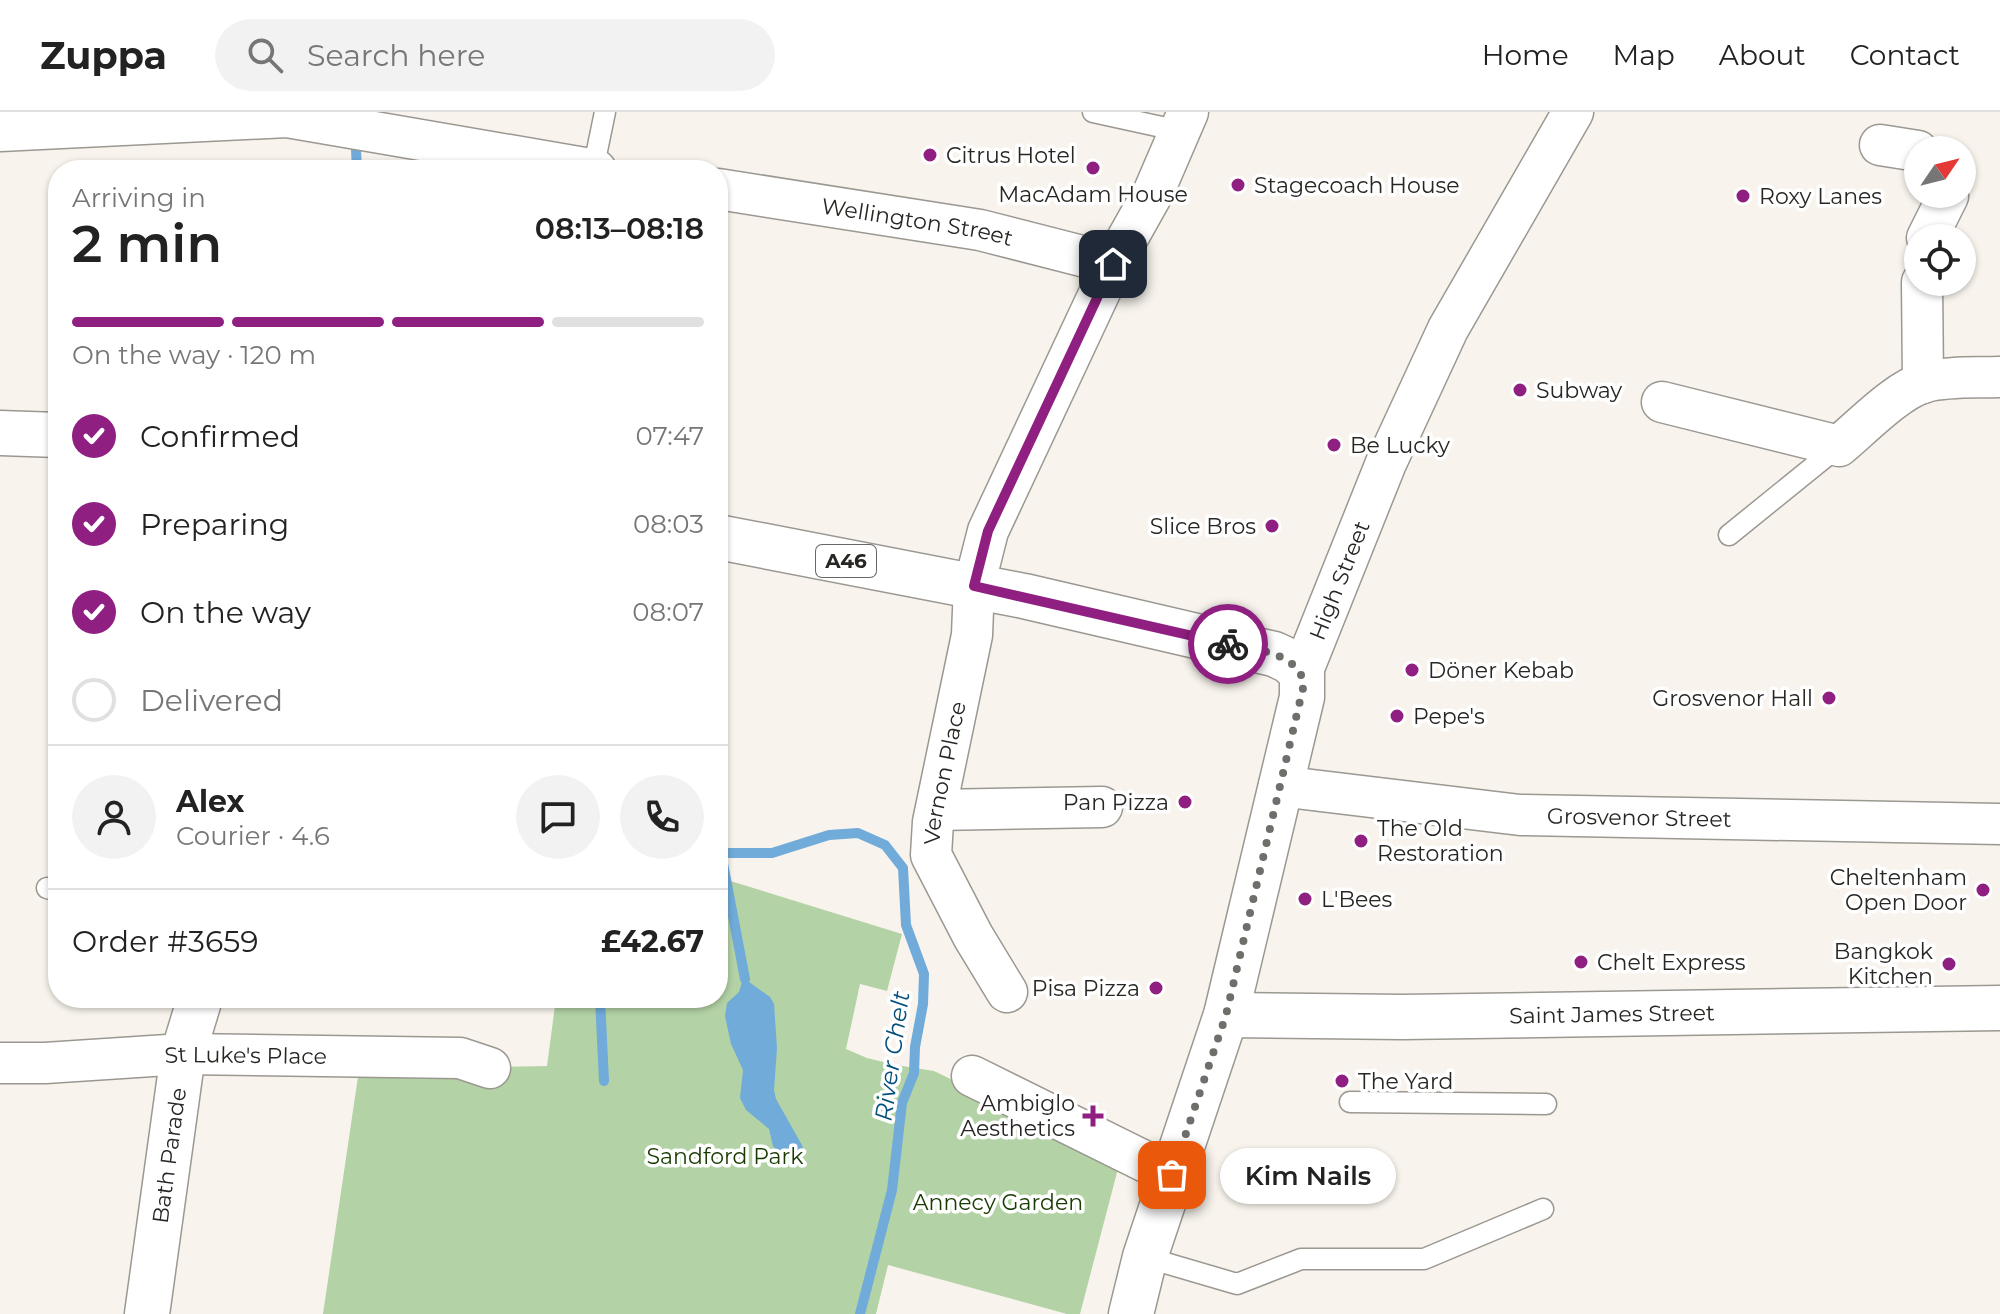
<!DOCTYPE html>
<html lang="en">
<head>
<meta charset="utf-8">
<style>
  :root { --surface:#fff; --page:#f2f2f2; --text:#222; --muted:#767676; --line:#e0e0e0; --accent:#8f1f80 }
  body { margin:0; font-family:Montserrat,sans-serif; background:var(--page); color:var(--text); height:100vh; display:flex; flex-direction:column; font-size:30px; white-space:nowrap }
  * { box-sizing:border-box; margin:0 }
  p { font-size:26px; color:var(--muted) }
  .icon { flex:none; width:44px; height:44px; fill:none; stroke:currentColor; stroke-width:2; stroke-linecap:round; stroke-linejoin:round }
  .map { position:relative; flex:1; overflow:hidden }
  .side { position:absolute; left:48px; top:48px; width:680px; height:848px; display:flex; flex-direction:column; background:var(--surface); border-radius:32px; box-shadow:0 2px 6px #0004 }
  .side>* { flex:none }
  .needle { width:52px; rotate:55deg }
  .fabs { position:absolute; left:1904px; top:24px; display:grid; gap:16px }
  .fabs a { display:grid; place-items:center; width:72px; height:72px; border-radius:50%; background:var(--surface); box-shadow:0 2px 6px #0004; font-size:40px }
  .pin { position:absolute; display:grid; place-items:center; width:68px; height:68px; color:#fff; margin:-34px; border-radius:16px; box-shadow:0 4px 12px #0006 }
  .courier { position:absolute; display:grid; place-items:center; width:80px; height:80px; margin:-40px; border:6px solid #8f1f80; border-radius:50%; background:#fff; color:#222; box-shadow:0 2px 10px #0007 }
  .bubble { position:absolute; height:56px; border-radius:28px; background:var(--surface); box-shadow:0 2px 6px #0004; font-size:26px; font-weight:600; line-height:56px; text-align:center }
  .summary em { font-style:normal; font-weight:600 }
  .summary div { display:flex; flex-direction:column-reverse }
  .summary { display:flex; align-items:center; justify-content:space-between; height:136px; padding:0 24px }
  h1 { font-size:52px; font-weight:600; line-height:60px }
  .bar { display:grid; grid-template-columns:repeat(4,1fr); gap:12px 8px; align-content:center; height:96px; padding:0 24px }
  .bar i { height:10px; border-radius:6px; background:var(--line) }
  .bar .selected { background:var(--accent) }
  .bar p { grid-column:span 4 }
  .line { display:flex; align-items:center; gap:20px; padding:0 24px; border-top:2px solid var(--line) }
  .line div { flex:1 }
  .round { display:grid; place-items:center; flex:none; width:84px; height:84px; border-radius:42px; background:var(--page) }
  ol { padding:0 24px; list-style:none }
  li { display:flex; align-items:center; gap:24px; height:88px }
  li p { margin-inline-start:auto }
  li .icon { padding:8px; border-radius:50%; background:var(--accent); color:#fff; stroke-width:4 }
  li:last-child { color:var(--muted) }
  li i { width:44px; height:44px; border:4px solid var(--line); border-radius:50% }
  header { display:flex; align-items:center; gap:48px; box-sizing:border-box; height:112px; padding:0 40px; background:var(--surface); border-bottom:2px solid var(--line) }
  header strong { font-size:38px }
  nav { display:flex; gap:44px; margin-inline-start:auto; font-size:28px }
  .search { width:560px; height:72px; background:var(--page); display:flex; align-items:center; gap:20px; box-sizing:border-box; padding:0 28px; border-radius:44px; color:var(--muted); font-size:30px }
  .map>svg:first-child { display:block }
</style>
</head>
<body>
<header>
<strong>Zuppa</strong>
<div class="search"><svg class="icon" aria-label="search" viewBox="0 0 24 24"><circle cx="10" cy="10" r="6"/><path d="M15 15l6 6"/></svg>Search here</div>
<nav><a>Home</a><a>Map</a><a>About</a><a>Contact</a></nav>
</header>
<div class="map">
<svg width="2000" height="1202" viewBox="0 0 2000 1202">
  <rect width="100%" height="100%" fill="#f8f4ed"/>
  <path fill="#b3d2a5" d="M718 755 724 767 902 822 887 879 860 872 846 937 867 946 896 953 934 959 1120 1049 1080 1202H1067L888 1153 876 1202H323L359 958 547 954 556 886H718Z"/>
  <path fill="#70abd9" d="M745 867 770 885 774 892 777 936 774 978 776 987 803 1035 795 1046 782 1047 773 1034 769 1017 746 998 740 986 743 958 731 932 725 904 727 891 739 880 742 870Z"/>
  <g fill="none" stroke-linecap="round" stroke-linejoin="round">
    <path stroke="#70abd9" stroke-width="10" d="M356 38 357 58
      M718 731 721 741H772L829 723 858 721 885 733 903 756 906 813 924 862 923 892 915 935 914 961 902 991 892 1078 860 1202
      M721 741 745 867
      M600 886 604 969"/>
    <g stroke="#9b9891" stroke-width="23">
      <path id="lane" d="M1093 0 1180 19
        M593 58 605 0
        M1729 423 1839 334
        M47 776 58 779
        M1350 990 1546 992
        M1145 1145 1237 1172 1301 1147H1424L1543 1097"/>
    </g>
    <g stroke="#9b9891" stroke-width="43">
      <g id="street">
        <path d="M0 19 287 5 596 58"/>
        <path d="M1880 33 1918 39"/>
        <path id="s1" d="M718 77 980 118 1113 152"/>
        <path d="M1927 126 1948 84 1947 82"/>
        <path d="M1922 170 1923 271"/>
        <path d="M1662 290 1839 334C1862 315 1897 278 1925 270 1949 264 1975 266 2000 265"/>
        <path id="s2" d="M1302 561 1386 351 1448 217 1573 0"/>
        <path id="s3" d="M1279 674 1520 703 2000 712"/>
        <path d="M936 698 1102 695"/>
        <path id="s4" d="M1007 880 973 824 931 743 933 710 972 523 974 474 988 419 1113 152 1154 79 1188 0"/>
        <path id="s5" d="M0 951H45L183 942 460 946 490 956"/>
        <path d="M972 964 1172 1063"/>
      </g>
    </g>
    <g stroke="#9b9891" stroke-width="47">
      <g id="secondary">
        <path id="s6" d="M1226 903 1402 905 2000 896"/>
        <path id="s7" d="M147 1202 183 942 200 886"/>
      </g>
    </g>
    <g stroke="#9b9891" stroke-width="47">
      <path id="primary" d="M0 321 58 323
        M718 425 1024 484 1274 542 1289 549 1302 561V585L1226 903 1145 1145 1131 1202"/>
    </g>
    <use href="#lane" stroke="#fff" stroke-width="20"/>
    <use href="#street" stroke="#fff" stroke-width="40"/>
    <use href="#secondary" stroke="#fff" stroke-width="44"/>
    <use href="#primary" stroke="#fff" stroke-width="44"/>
  </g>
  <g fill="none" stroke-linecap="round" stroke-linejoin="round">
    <path stroke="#706e6a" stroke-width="8" stroke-dasharray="0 14.4" d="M1172 1063 1226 903 1304 572C1298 540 1255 538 1228 532"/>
    <path stroke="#8f1f80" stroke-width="10" d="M1113 152 988 419 974 474 1228 532"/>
  </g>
  <g fill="#8f1f80" stroke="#fff" stroke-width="3">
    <circle cx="930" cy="43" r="8"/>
    <circle cx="1093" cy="56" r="8"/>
    <circle cx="1238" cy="73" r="8"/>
    <circle cx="1743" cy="84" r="8"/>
    <circle cx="1520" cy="278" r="8"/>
    <circle cx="1334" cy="333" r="8"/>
    <circle cx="1272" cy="414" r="8"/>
    <circle cx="1412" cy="558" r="8"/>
    <circle cx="1829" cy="586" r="8"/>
    <circle cx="1397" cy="604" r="8"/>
    <circle cx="1185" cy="690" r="8"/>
    <circle cx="1361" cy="729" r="8"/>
    <circle cx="1983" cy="778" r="8"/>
    <circle cx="1305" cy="787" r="8"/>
    <circle cx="1581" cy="850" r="8"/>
    <circle cx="1949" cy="852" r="8"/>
    <circle cx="1156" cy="876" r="8"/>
    <circle cx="1342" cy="969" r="8"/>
    <path d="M1089 992h8v8h8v8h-8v8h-8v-8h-8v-8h8z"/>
  </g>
  <g text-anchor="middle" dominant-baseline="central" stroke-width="7" stroke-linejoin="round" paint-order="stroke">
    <rect fill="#fff" stroke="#686765" stroke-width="2" x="816" y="433" width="60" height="32" rx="6"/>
    <g font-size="20" font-weight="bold" fill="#272623">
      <text x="846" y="449">A46</text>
    </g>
    <g font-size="22" fill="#272623" stroke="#fff" text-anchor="start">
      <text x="946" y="43">Citrus Hotel</text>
      <text x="1254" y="73">Stagecoach House</text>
      <text x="1093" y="82" text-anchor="middle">MacAdam House</text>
      <text x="1759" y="84">Roxy Lanes</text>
      <text x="1536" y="278">Subway</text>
      <text x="1350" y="333">Be Lucky</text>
      <text x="1256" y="414" text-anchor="end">Slice Bros</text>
      <text x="1428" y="558">Döner Kebab</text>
      <text x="1813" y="586" text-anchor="end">Grosvenor Hall</text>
      <text x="1413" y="604">Pepe's</text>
      <text x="1169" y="690" text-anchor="end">Pan Pizza</text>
      <text x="1377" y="716">The Old<tspan x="1377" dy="25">Restoration</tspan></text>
      <text x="1967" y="765" text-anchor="end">Cheltenham<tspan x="1967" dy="25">Open Door</tspan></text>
      <text x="1321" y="787">L'Bees</text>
      <text x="1933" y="839" text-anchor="end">Bangkok<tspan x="1933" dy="25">Kitchen</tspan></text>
      <text x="1597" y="850">Chelt Express</text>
      <text x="1140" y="876" text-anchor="end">Pisa Pizza</text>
      <text x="1358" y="969">The Yard</text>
      <text x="1075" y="991" text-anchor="end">Ambiglo<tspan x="1075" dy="25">Aesthetics</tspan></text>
    </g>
    <g font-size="22" fill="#272623" stroke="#fff">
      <text stroke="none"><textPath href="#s1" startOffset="202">Wellington Street</textPath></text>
      <text stroke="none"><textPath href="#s2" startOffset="100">High Street</textPath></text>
      <text stroke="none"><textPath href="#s4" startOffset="240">Vernon Place</textPath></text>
      <text stroke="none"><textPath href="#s3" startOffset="362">Grosvenor Street</textPath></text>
      <text stroke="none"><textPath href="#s6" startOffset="386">Saint James Street</textPath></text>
      <text stroke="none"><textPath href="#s5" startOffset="246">St Luke's Place</textPath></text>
      <text stroke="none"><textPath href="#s7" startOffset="160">Bath Parade</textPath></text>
    </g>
    <g font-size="22" fill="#173b00" stroke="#fff">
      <text x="725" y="1044">Sandford Park</text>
      <text x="998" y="1090">Annecy Garden</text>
    </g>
    <g font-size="24" font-style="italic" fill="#06507b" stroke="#fff">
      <text transform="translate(892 944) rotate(-82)">River Chelt</text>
    </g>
  </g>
</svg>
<div class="fabs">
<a><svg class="needle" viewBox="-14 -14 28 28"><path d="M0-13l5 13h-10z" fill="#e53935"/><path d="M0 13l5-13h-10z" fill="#767676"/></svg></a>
<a><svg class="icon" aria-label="locate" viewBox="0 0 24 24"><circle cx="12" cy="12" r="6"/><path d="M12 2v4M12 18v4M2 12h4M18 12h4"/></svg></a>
</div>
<div class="pin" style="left:1172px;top:1063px;background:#ea580c"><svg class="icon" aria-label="bag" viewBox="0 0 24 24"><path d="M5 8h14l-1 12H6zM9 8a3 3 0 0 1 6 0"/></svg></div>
<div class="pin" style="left:1113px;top:152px;background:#1f2937"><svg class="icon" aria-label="home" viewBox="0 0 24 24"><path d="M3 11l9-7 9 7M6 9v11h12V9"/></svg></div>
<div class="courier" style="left:1228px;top:532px"><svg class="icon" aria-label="bike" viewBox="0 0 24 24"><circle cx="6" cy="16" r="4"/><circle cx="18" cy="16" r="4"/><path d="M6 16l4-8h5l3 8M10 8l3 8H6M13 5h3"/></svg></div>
<div class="bubble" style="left:1220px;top:1036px;width:176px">Kim Nails</div>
<section class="side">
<div class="summary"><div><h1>2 min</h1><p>Arriving in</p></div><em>08:13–08:18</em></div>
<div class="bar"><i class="selected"></i><i class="selected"></i><i class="selected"></i><i></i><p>On the way · 120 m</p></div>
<ol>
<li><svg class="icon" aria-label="check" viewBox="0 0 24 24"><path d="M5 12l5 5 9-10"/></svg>Confirmed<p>07:47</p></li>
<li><svg class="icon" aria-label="check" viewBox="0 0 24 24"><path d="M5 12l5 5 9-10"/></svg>Preparing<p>08:03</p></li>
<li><svg class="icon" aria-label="check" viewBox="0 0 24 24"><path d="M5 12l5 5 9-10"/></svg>On the way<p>08:07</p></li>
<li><i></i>Delivered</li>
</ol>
<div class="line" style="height:144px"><a class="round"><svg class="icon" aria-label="person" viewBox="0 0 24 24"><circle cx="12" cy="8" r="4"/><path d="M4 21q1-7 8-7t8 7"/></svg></a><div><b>Alex</b><p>Courier · 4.6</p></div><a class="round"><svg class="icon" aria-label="chat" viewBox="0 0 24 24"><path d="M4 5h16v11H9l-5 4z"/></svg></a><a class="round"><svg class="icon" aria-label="phone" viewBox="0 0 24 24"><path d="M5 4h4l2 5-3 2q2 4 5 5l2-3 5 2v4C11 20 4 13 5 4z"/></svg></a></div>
<div class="line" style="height:104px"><div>Order #3659</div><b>£42.67</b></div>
</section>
</div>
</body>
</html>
